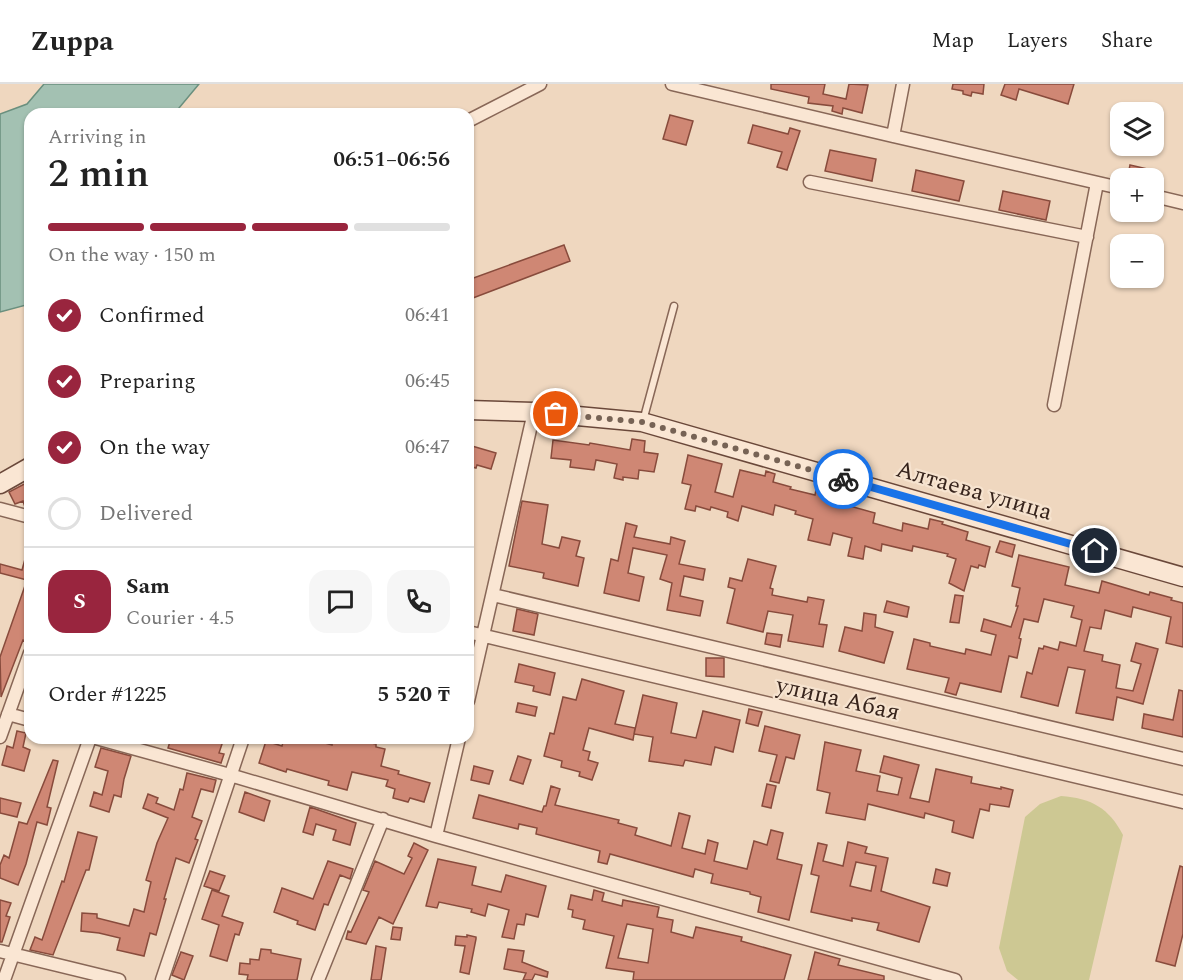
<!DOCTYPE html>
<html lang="en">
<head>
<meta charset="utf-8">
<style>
  :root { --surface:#fff; --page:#f6f6f6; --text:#222; --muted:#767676; --line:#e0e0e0; --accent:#99253e }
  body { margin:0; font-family:Spectral,serif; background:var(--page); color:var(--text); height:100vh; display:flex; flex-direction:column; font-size:22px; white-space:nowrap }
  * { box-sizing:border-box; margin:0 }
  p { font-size:20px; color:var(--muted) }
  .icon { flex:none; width:33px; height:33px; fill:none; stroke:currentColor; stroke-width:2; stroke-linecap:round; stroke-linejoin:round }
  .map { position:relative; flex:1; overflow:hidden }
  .side { position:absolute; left:24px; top:24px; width:450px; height:636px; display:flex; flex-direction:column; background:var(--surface); border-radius:18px; box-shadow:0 2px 4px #0004 }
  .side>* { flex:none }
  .controls { position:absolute; left:1110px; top:18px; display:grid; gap:12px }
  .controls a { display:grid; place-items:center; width:54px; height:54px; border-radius:12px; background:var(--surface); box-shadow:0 2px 4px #0004; font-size:30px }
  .pin { position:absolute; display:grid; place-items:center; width:51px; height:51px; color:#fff; margin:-26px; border:3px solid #fff; border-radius:50%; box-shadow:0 2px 6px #0007 }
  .courier { position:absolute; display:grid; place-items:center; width:60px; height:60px; margin:-30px; border:4px solid #1a73e8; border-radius:50%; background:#fff; color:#222; box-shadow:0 2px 8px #0007 }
  .summary em { font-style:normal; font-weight:600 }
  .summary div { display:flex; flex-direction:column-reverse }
  .summary { display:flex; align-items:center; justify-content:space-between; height:102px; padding:0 24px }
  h1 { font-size:39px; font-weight:600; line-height:45px }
  .bar { display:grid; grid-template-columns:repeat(4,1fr); gap:9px 6px; align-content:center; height:72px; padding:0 24px }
  .bar i { height:8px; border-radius:4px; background:var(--line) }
  .bar .selected { background:var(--accent) }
  .bar p { grid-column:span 4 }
  .line { display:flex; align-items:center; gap:15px; padding:0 24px; border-top:2px solid var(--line) }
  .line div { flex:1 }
  .round { display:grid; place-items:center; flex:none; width:63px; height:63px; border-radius:18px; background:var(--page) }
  ol { padding:0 24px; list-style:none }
  li { display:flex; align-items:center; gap:18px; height:66px }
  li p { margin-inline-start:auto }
  li .icon { padding:6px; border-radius:50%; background:var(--accent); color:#fff; stroke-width:4 }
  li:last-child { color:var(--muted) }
  li i { width:33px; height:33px; border:3px solid var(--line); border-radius:50% }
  header { display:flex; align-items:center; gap:36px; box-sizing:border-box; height:84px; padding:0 30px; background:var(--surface); border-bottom:2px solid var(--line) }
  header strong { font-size:28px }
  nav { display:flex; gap:33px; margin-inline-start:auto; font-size:21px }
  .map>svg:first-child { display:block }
</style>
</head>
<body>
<header>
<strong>Zuppa</strong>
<nav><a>Map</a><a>Layers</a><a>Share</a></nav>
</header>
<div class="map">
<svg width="1183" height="896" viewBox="0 0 1183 896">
  <rect width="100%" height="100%" fill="#efd7bf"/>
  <path fill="#cdc893" d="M1061 712C1091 714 1109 724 1123 751L1089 896H1018L1007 887 999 864 1025 733 1040 720Z"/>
  <path fill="#a3c1b2" stroke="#6a8f7e" stroke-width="1.5" d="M44 0H199L174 30H30V220L0 228V30L27 20Z"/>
  <path fill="#cf8774" stroke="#884b3c" stroke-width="1.5" fill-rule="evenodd" d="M771 0H825L823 10 846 15 849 0 868 1 862 29 843 24 842 30 832 27 833 22 808 19 809 13 771 5Z
    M953 0H984L983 10 972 8 971 12 963 10V7L952 5Z
    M1005 0H1074L1068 20 1019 5 1016 16 1001 11Z
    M670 31 693 37 686 61 663 55Z
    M753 41 788 50 790 44 800 47 787 86 777 83 782 68 748 59Z
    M830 66 876 75 872 97 825 87Z
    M1130 81 1152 86 1150 94 1128 91Z
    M916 86 964 97 959 117 912 107Z
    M1003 107 1050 117 1046 136 999 126Z
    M564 161 570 177 473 214 468 196Z
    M632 355 645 357 644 368 658 370 654 388 639 386 638 395 623 393V396L614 394 617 380 596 376 594 386 570 383 571 376 551 374 553 356 589 361 590 359 630 366Z
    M472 362 496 369 491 385 477 381 476 384 468 382Z
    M688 371 722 380 715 408 733 413 740 386 765 392 766 387 775 390 773 398 791 403 790 405 815 411 816 406 830 409 828 416 875 429 873 439 902 447 903 439 928 445 930 435 943 438 942 440 968 448 966 456 990 463 985 483 979 481 978 484 971 482 964 507 949 499 956 475 947 472 948 470 913 462 912 467 882 460 881 467 865 462 863 475 848 472 852 454 833 449 830 461 808 456 813 435 795 430 796 427 775 421 773 431 742 422 738 437 727 433 728 428 711 423 710 426 696 422 695 427 685 425 691 401 682 399Z
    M30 397V424L25 423 23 417 15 420 9 408Z
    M522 417 548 421 542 460 559 464 562 453 580 457 576 472 584 474 578 502 543 494 544 489 509 482Z
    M626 439 637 442 634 453 670 460 671 453 685 457 679 480 705 485 703 496 684 492 680 512 703 517 700 532 667 526 672 499 660 495 667 471 633 464 628 489 644 493 639 517 604 509 611 475 618 477Z
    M1000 457 1015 461 1012 473 996 468Z
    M27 468 30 469V544L25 557 23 556 1 613 0 573 27 496 0 489V480L22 486Z
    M1019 471 1069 483 1065 501 1099 509 1102 497 1149 511 1150 508 1172 514 1171 516 1183 519V563L1166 559 1171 533 1133 523 1131 533 1105 526 1101 545 1090 543 1084 567 1103 571 1102 577 1120 581 1116 604 1133 607 1141 580 1131 577 1136 559 1158 565 1143 620 1117 613 1113 636 1076 629 1085 586 1068 583 1058 622 1021 613 1027 588 1032 590 1039 564 1043 565 1044 562 1058 566 1060 558 1076 562 1082 536 1071 533 1074 522 1044 515 1038 538 1024 535 1019 554 1021 555 1017 574 1009 572 1001 608 960 599 956 611 945 608 949 594 907 585 914 555 930 559V562L965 570 966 565 991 571 996 551 981 547 984 535 1011 543 1018 522H1016L1020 504 1012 502Z
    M748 475 776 482 770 504 773 505 772 511 807 518 808 513 824 516 819 540 827 541 823 563 788 557 793 531 768 527 763 548 727 539 735 505 728 503 730 494 742 497Z
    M955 511 963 512 959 539 950 538Z
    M887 517 909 523 907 533 884 528Z
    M517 525 538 530 534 551 513 547Z
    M864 529 876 531 875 543 893 548 884 579 839 567 845 543 862 547Z
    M767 549 782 551 780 563 765 560Z
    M706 574H724V593L706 592Z
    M519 580 555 589 550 611 533 607 534 602 515 598Z
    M582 595 624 607 615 640 635 644 633 656 589 644 583 666 590 668 588 676 598 679 592 696 579 692 580 688 561 683 562 677 544 672 550 649 554 650 563 613 576 616Z
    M1179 606 1183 607V653L1142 644 1144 630 1173 636Z
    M643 611 677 619 671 649 696 654 703 627 740 636 733 668 715 663 711 681 685 676 683 682 649 677 653 653 634 650Z
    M518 619 537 623 535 632 516 628Z
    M749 625 762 628 758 642 746 639Z
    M765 642 800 651 794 675 786 673 779 699 770 697 777 671 759 667Z
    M17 647 26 649 23 663 30 666 24 687 2 681 7 662 13 664Z
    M171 654H224L219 669 224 670 221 679 168 664Z
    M284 654H308L332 661 333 654H349L376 660V663L385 665 381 682 399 687 398 690 430 699 424 718 410 714 408 718 393 714 395 705 386 702 388 696 352 688 347 706 328 701 329 697 287 685 286 688 259 679 266 657 282 662Z
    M825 658 861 666 856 687 880 692 877 707 898 711 902 694 880 688 884 672 919 681 910 714 929 718 936 685 972 693 971 699 1001 705V703L1013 706 1009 723 990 720 989 727 980 725 973 754 952 748 954 737 925 729 924 734 868 720 865 736 826 729 830 709 817 706Z
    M101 664 131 672 124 695 121 713 114 711 109 728 90 722 94 708 102 711 108 687 95 683Z
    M518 672 531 676 523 700 510 696Z
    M53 676 58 677 47 723 51 724 47 741 37 738 26 780 18 801 0 794V781L4 771 9 774 19 738 27 740Z
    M474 682 493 687 489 700 471 696Z
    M187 689 216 696 213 708 201 705 192 733 202 737 195 755 198 756 189 779 176 774 164 815H166L156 851 150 849 144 872 117 866 120 854 99 849 81 847 82 829 97 830V834L129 842 134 825 144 828 151 798 146 796 157 759 168 734 143 724 148 710 158 714 156 719 174 726 180 705 183 706Z
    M767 700 776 702 771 724 762 722Z
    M551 702 560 705 555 721 619 736 618 739 637 744 635 751 671 762 679 729 690 732 682 764 705 770 708 756 718 759 714 777 747 785 754 757 767 761 771 746 783 749 777 775 802 781 789 836 758 828 761 813 750 810V808L711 799 713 790 695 785 693 793 610 770 607 780 598 778 600 767 536 750 537 744 519 740 518 745 473 734 479 711 542 728 544 722H546Z
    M245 708 270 717 264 737 239 728Z
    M0 714 21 719 17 733 0 729Z
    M310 723 356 739 350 761 333 756 336 746 316 740 313 751 303 748Z
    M78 748 97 753 89 786H86L53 871 30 866 35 853 42 856 62 797 64 798Z
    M848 758 867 763 865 769 888 774 881 807 930 823 919 858 877 846 879 839 852 834V837L811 828 819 792 811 790 818 759 827 761 823 777 843 782ZM856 778 876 782 871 807 850 802Z
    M414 759 428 766 393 840 379 833 366 860 346 855 348 847 351 848 369 808 363 806 375 777 404 790 412 774 408 772Z
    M438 775 476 783 472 801 501 808 506 791 546 802 538 833 526 830 524 841 517 840 514 855 502 853 509 826 488 820 485 832 471 828 472 825 439 818 437 824 426 822Z
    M328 777 353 785 350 795 340 791 328 821 324 820 315 846 297 840 298 837 274 828 282 804 313 815Z
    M1180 782 1183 783V850L1175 882 1156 877Z
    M936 785 950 789 947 802 933 799Z
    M210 787 225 792 219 807 204 802Z
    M212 806 229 812 222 832 243 839 239 851 235 850 227 877 210 872 219 841 202 835Z
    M594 806 604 809 602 817 622 822 623 816 659 823 657 833 673 836 671 848 693 854 696 843 742 853 741 857 791 871 784 896H633L634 888 606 884 614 852 583 845 585 836 572 833 573 826 568 825 571 811 592 816ZM627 840 653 845 648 879 618 874Z
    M0 816 11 819 6 832 10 833 2 858H0Z
    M393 843 402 844 400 856 391 855Z
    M467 851 476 853V855L469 890 460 888 465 862 455 861 456 852 467 853Z
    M376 862 386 864 381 896H371Z
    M261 865 271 866V869L301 875 297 896H247L248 891 239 890 240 879 250 880V875L259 876Z
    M508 865 524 867 522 878 548 888 547 893 535 890 532 896H523L526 889 504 885Z
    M181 868 193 872 184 896 172 891Z
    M815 868 840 875 838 881 884 892V896H808Z"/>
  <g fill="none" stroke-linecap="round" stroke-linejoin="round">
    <g stroke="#886757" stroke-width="9">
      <path id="lane" d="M643 337 674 222"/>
    </g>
    <g stroke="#886757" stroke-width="15">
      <path id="street" d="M672 0 893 52
        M903 0 893 52 1120 104
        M468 37 540 0
        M810 98 1087 153
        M1154 112 1183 119
        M1054 321 1097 99
        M0 425 30 433
        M493 511 1183 675
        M468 548 1183 718
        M468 617 534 328
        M8 630 30 636
        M0 653 30 569
        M96 654 230 691 436 752 955 896
        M436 752 459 654
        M0 867 119 896
        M4 896 90 654
        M162 896 243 654
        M318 896 383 735"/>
    </g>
    <g stroke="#6a483a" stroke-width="21">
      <path id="secondary" d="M468 326 534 328 642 338 1183 493
        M0 400 30 383"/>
    </g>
    <use href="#lane" stroke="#fae6d3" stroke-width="6"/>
    <use href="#street" stroke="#fae6d3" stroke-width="12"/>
    <use href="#secondary" stroke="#fae6d3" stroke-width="18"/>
  </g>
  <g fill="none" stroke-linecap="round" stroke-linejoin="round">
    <path stroke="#776355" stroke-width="6" stroke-dasharray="0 10.8" d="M556 330 642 338 843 395"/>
    <path stroke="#1a73e8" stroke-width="8" d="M843 395 1095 467"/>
  </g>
  <g text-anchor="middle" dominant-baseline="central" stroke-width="4.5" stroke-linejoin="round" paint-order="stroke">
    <g font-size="24" fill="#37241c" stroke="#f6e3cf">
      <text transform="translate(974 407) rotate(16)">Алтаева улица</text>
      <text transform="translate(838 615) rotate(13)">улица Абая</text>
    </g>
  </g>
</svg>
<div class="controls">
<a><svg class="icon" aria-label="layers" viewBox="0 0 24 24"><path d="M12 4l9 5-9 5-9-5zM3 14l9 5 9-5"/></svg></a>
<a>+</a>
<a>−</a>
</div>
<div class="pin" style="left:556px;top:330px;background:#ea580c"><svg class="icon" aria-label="bag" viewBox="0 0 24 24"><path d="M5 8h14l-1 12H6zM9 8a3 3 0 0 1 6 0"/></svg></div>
<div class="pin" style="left:1095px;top:467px;background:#1f2937"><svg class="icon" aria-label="home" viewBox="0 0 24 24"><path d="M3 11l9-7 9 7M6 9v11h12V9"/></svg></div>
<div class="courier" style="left:843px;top:395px"><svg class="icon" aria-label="bike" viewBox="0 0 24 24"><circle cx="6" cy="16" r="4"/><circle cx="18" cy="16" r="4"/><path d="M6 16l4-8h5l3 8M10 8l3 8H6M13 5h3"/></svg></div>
<section class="side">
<div class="summary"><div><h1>2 min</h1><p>Arriving in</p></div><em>06:51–06:56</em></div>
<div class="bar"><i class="selected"></i><i class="selected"></i><i class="selected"></i><i></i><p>On the way · 150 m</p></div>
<ol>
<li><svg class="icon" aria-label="check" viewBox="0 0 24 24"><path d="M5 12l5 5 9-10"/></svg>Confirmed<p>06:41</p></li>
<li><svg class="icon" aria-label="check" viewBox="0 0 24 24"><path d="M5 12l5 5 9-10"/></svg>Preparing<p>06:45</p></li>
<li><svg class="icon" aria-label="check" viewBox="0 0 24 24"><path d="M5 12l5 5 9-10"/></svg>On the way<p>06:47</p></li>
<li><i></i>Delivered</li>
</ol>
<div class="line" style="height:108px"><b class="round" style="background:var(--accent);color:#fff">S</b><div><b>Sam</b><p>Courier · 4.5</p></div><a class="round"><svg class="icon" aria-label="chat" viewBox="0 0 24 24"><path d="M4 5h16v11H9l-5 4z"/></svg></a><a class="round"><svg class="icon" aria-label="phone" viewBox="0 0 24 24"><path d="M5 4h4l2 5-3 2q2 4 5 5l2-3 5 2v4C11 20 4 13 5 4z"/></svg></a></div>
<div class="line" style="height:78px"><div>Order #1225</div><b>5 520 ₸</b></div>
</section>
</div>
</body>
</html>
